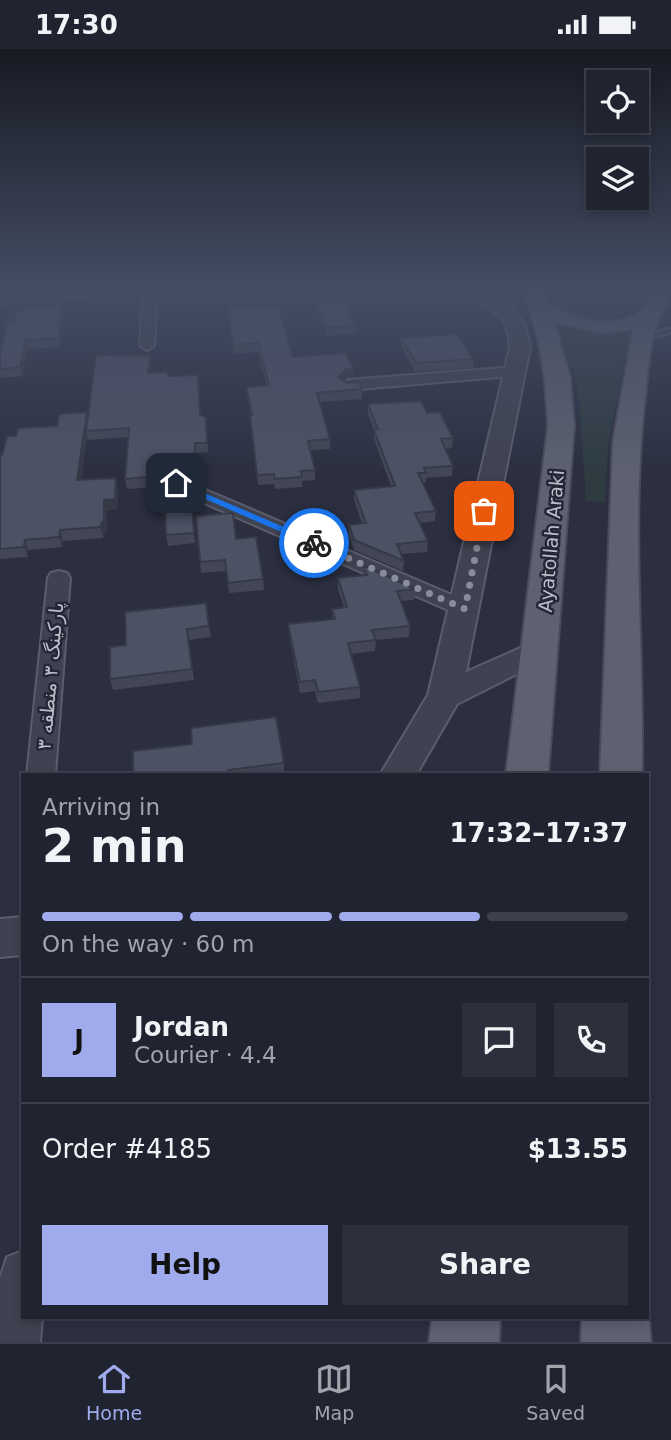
<!DOCTYPE html>
<html lang="en">
<head>
<meta charset="utf-8">
<style>
  :root { --surface:#202330; --page:#2d2f3c; --text:#f1f3f6; --muted:#a2a4ab; --line:#3d404c; --accent:#9fabec }
  body { margin:0; font-family:"DejaVu Sans","Noto Naskh Arabic",sans-serif; background:var(--page); color:var(--text); height:100vh; display:flex; flex-direction:column; font-size:26px; white-space:nowrap }
  * { box-sizing:border-box; margin:0 }
  p { font-size:23px; color:var(--muted) }
  .icon { flex:none; width:38px; height:38px; fill:none; stroke:currentColor; stroke-width:2; stroke-linecap:round; stroke-linejoin:round }
  .map { position:relative; flex:1; overflow:hidden }
  .details { position:absolute; left:21px; top:724px; width:628px; height:546px; display:flex; flex-direction:column; background:var(--surface); border-radius:0px; box-shadow:0 4px 10px #0003,0 0 0 2px var(--line) }
  .details>* { flex:none }
  .controls { position:absolute; left:586px; top:21px; display:grid; gap:14px }
  .controls a { display:grid; place-items:center; width:63px; height:63px; border-radius:0px; background:var(--surface); box-shadow:0 4px 10px #0003,0 0 0 2px var(--line); font-size:35px }
  .pin { position:absolute; display:grid; place-items:center; width:60px; height:60px; color:#fff; margin:-30px; border-radius:14px; box-shadow:0 4px 10px #0006 }
  .courier { position:absolute; display:grid; place-items:center; width:70px; height:70px; margin:-35px; border:5px solid #1a73e8; border-radius:50%; background:#fff; color:#222; box-shadow:0 2px 9px #0007 }
  .headline em { font-style:normal; font-weight:700 }
  .headline div { display:flex; flex-direction:column-reverse }
  .headline { display:flex; align-items:center; justify-content:space-between; height:119px; padding:0 21px }
  h1 { font-size:46px; font-weight:700; line-height:52px }
  .bar { display:grid; grid-template-columns:repeat(4,1fr); gap:10px 7px; align-content:center; height:84px; padding:0 21px }
  .bar i { height:9px; border-radius:5px; background:var(--line) }
  .bar .selected { background:var(--accent) }
  .bar p { grid-column:span 4 }
  .line { display:flex; align-items:center; gap:18px; padding:0 21px; border-top:2px solid var(--line) }
  .line div { flex:1 }
  .round { display:grid; place-items:center; flex:none; width:74px; height:74px; border-radius:0px; background:var(--page) }
  .primary-button { display:flex; gap:14px; margin-top:auto; padding:14px 21px }
  .primary-button a { flex:1; height:80px; border-radius:0px; background:var(--accent); color:#111; font-size:28px; font-weight:700; line-height:80px; text-align:center }
  .primary-button a+a { background:var(--page); color:var(--text) }
  .status { display:flex; justify-content:space-between; align-items:center; height:49px; padding:0 35px; background:var(--surface); direction:ltr }
  .status svg { height:19px; fill:currentColor }
  .tabs { display:flex; justify-content:space-around; align-items:center; height:98px; border-top:2px solid var(--line); background:var(--surface); font-size:19px; color:var(--muted) }
  .tabs a { display:grid; justify-items:center; gap:4px }
  .tabs .selected { color:var(--accent) }
  .map>svg:first-child { display:block }
</style>
</head>
<body>
<div class="status"><b>17:30</b><svg viewBox="0 0 49 12"><path d="M0 12V9h3v3zM5 12V6h3v6zM10 12V3h3v9zM15 12V0h3v12zM26 1h20v11H26zM47 4h2v5h-2z"/></svg></div>
<div class="map">
<svg width="671" height="1293" viewBox="0 0 671 1293">
  <rect width="100%" height="100%" fill="#2b2f40"/>
  <path fill="#2e3c42" d="M548 243H630L631 251C615 277 580 275 556 260Z
    M553 275 595 281 631 279 608 397 605 453 586 452 580 357 575 329Z"/>
  <g fill="none" stroke-linecap="round" stroke-linejoin="round">
    <g stroke="#5a5d6b" stroke-width="4">
      <path id="service" d="M668 280H671V284L641 292 637 290Z"/>
    </g>
    <g stroke="#5a5d6b" stroke-width="4">
      <path id="minor" d="M143 243H157L154 297 147 301 140 297Z
        M515 318 523 323 521 326 348 341 340 336 348 331Z
        M175 428 473 555 477 560 473 565 465 567 457 565 168 438 165 434Z
        M59 522 67 524 70 529 55 726H27L48 529 51 524Z
        M23 1202V1269H42L40 1293H0V1229L7 1208Z"/>
    </g>
    <g stroke="#5a5d6b" stroke-width="4">
      <path id="tertiary" d="M92 243 84 248 0 254V244Z
        M465 243C503 243 524 258 530 298L466 623 541 590 552 593 557 600 552 607 457 655 416 726H380L428 646 510 298C506 253 487 267 465 243Z
        M23 868V906L0 908V870Z"/>
    </g>
    <g stroke="#484b5a" stroke-width="4">
      <path id="primary" d="M523 243H543C545 248 547 254 551 257 569 270 610 278 631 268 640 264 644 257 650 249H664L667 253C651 280 649 310 646 340 630 468 644 598 642 726H600L613 393 633 280 603 284 554 273 570 327 574 377 548 726H506L548 377C546 331 541 286 523 243Z
        M648 1263 651 1293H581L582 1269H648Z
        M432 1269H500L499 1293H429Z"/>
    </g>
    <use href="#service" fill="#3f4250" fill-rule="evenodd"/>
    <use href="#minor" fill="#3f4250" fill-rule="evenodd"/>
    <use href="#tertiary" fill="#3f4250" fill-rule="evenodd"/>
    <use href="#primary" fill="#5d6170" fill-rule="evenodd"/>
  </g>
  <path fill="#424656" d="M316 252 356 277V285L327 287 316 260Z
    M227 259 259 261 293 308 353 328 347 329 343 332 362 340V350L320 353 330 390V400L310 401 315 421V431L302 432V438L275 440 274 435 258 436 250 375 251 366 247 347 246 338 267 337 258 303 234 305Z
    M64 264 60 298 28 300 22 327 0 329V302L14 272Z
    M401 289 474 310 473 319 415 323 401 298Z
    M151 316 150 324 168 323V327L198 326 200 366 206 368 208 403 196 404 197 424 160 427V438L127 440 125 430 128 388 88 391 87 387 81 430 116 429 118 440 117 460 106 462 107 480 103 489 63 492 62 498 28 501V508L0 510V406H2L16 387 57 377 87 363 88 367Z
    M368 355 427 364 453 389 452 399 445 400 453 417 452 427 426 429 425 434H423L436 462 435 472 420 474 428 492 427 503 401 505 404 512 403 522 354 501 349 486V476L362 474 354 451V441L391 437 374 390V381L368 365Z
    M192 456 195 494 168 497 166 486Z
    M236 490 263 530 264 541 229 544 226 522 201 524 200 513Z
    M363 516 415 540 414 551 401 552 410 577 409 588 376 591 375 602 351 605 360 638V649L318 654 315 642 300 644 289 586 288 575 332 571V560L344 559 338 540V529L363 527Z
    M125 563 209 577 211 588 189 591 194 631 113 641 110 630 126 596Z
    M284 714V725L273 726H133Z"/>
  <path fill="#363946" d="M62 256 64 264 60 298 58 289Z
    M26 291 28 300 22 327 20 318Z
    M150 307 151 316 150 333 148 324Z
    M353 319V328L347 329 338 337V328L347 320Z
    M87 363 89 373 86 382 87 387 80 441 77 431Z
    M116 429 118 440 117 460 106 462 107 480 103 489 100 478 104 451Z
    M60 481 63 492 62 498 59 488Z
    M25 491 28 501V508L24 498Z"/>
  <path fill="#4d5164" stroke="#363946" stroke-width="2" d="M343 250 356 277 327 279 316 252Z
    M62 256 58 289 26 291 20 318 0 320V302L8 272H14L17 261Z
    M258 257 259 261 279 260 293 308 346 304 353 319 347 320 338 328 347 334 359 333 362 340 317 344 330 390 308 392 315 421 301 422 302 428 275 430 274 425 257 426 250 366H252L246 338 269 336 258 294 233 296 227 259Z
    M456 285 474 310 416 314 401 289Z
    M96 306 150 307 148 324 168 323V327L198 326 200 366 206 368 207 394H195V414L159 417V427L125 430 129 379 86 382Z
    M421 352 427 364 440 363 453 389 441 390 453 417 424 419 426 424H418L436 462 415 464 428 492 397 495 404 512 354 491 349 476 366 474 354 441 395 437 374 381 378 380 368 355Z
    M87 363 77 431 116 429 115 450 104 451V470L100 478 60 481 59 488 25 491 24 498 0 500V406H2L7 387H16L18 379 57 377 59 365Z
    M192 456 194 484 166 486 165 458Z
    M233 464 236 490 256 488 263 530 228 534 225 511 200 513 196 467Z
    M363 516 415 540 397 542 410 577 372 581 376 591 348 594 360 638 318 643 315 631 300 633 288 575 335 570 332 560 347 558 338 529 367 526Z
    M206 554 209 577 187 580 192 620 110 630V598L126 596 125 563Z
    M276 668 284 714 228 721 229 726H133V702L192 695 191 679Z"/>
  <linearGradient id="sky" x2="0" y2="1"><stop stop-color="#181a23"/><stop offset="0.57" stop-color="#444d64"/><stop offset="1" stop-color="#444d64" stop-opacity="0"/></linearGradient>
  <rect width="671" height="424" fill="url(#sky)"/>
  <path fill="#1a73e8" d="M176 432 317 492 319 494 311 496 173 436Z"/>
  <g fill="none" stroke-linecap="round" stroke-linejoin="round">
    <path stroke="#898c9a" stroke-width="7" stroke-dasharray="0 12.6" d="M314 494 465 560 484 462"/>
  </g>
  <g text-anchor="middle" dominant-baseline="central" stroke-width="5" stroke-linejoin="round" paint-order="stroke">
    <g font-size="19" fill="#bcbeca" stroke="#232736">
      <text transform="translate(551 492) rotate(-85)">Ayatollah Araki</text>
      <text transform="translate(50 627) rotate(-85)">پارکینگ ۳ منطقه ۳</text>
    </g>
  </g>
</svg>
<div class="controls">
<a><svg class="icon" aria-label="locate" viewBox="0 0 24 24"><circle cx="12" cy="12" r="6"/><path d="M12 2v4M12 18v4M2 12h4M18 12h4"/></svg></a>
<a><svg class="icon" aria-label="layers" viewBox="0 0 24 24"><path d="M12 4l9 5-9 5-9-5zM3 14l9 5 9-5"/></svg></a>
</div>
<div class="pin" style="left:484px;top:462px;background:#ea580c"><svg class="icon" aria-label="bag" viewBox="0 0 24 24"><path d="M5 8h14l-1 12H6zM9 8a3 3 0 0 1 6 0"/></svg></div>
<div class="pin" style="left:176px;top:434px;background:#1f2937"><svg class="icon" aria-label="home" viewBox="0 0 24 24"><path d="M3 11l9-7 9 7M6 9v11h12V9"/></svg></div>
<div class="courier" style="left:314px;top:494px"><svg class="icon" aria-label="bike" viewBox="0 0 24 24"><circle cx="6" cy="16" r="4"/><circle cx="18" cy="16" r="4"/><path d="M6 16l4-8h5l3 8M10 8l3 8H6M13 5h3"/></svg></div>
<section class="details">
<div class="headline"><div><h1>2 min</h1><p>Arriving in</p></div><em>17:32–17:37</em></div>
<div class="bar"><i class="selected"></i><i class="selected"></i><i class="selected"></i><i></i><p>On the way · 60 m</p></div>
<div class="line" style="height:126px"><b class="round" style="background:var(--accent);color:#111">J</b><div><b>Jordan</b><p>Courier · 4.4</p></div><a class="round"><svg class="icon" aria-label="chat" viewBox="0 0 24 24"><path d="M4 5h16v11H9l-5 4z"/></svg></a><a class="round"><svg class="icon" aria-label="phone" viewBox="0 0 24 24"><path d="M5 4h4l2 5-3 2q2 4 5 5l2-3 5 2v4C11 20 4 13 5 4z"/></svg></a></div>
<div class="line" style="height:91px"><div>Order #4185</div><b>$13.55</b></div>
<div class="primary-button"><a>Help</a><a>Share</a></div>
</section>
</div>
<nav class="tabs">
<a class="selected"><svg class="icon" aria-label="home" viewBox="0 0 24 24"><path d="M3 11l9-7 9 7M6 9v11h12V9"/></svg>Home</a>
<a><svg class="icon" aria-label="map" viewBox="0 0 24 24"><path d="M3 6l6-2 6 2 6-2v14l-6 2-6-2-6 2zM9 4v14M15 6v14"/></svg>Map</a>
<a><svg class="icon" aria-label="saved" viewBox="0 0 24 24"><path d="M7 4h10v16l-5-4-5 4z"/></svg>Saved</a>
</nav>
</body>
</html>
